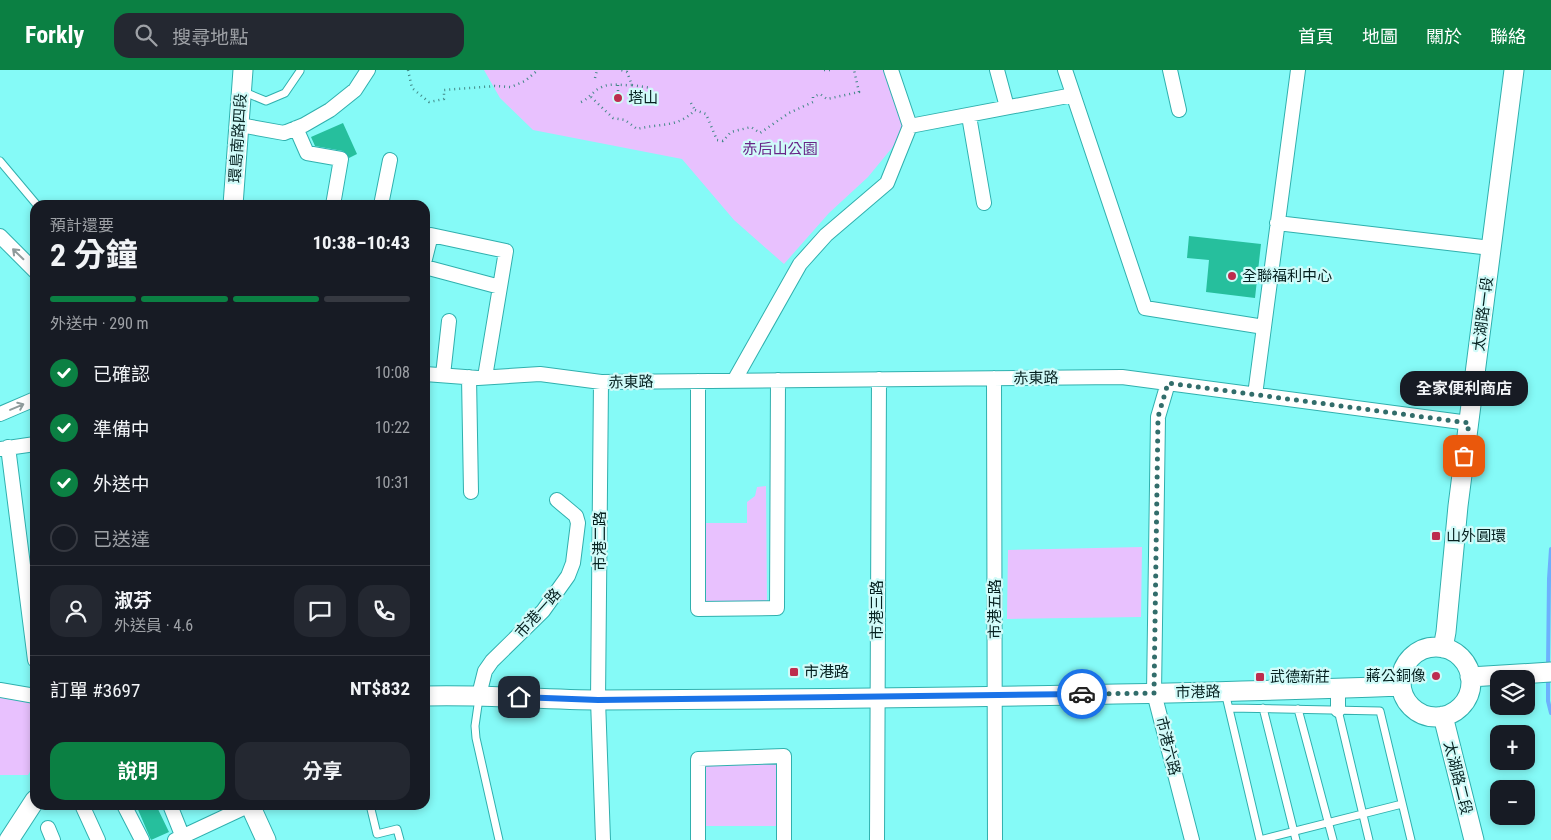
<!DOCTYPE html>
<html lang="zh-TW">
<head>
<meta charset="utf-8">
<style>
  :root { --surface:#171b24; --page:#242831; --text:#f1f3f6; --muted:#9ea1a6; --line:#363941; --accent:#0b8043 }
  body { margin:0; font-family:"Roboto Condensed","Noto Sans TC",sans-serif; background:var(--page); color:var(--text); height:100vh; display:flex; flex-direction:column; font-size:19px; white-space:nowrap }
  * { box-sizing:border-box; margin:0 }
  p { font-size:16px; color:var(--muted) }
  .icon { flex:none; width:28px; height:28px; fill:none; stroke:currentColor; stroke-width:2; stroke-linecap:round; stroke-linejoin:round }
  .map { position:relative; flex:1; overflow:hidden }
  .drawer { position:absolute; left:30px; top:130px; width:400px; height:610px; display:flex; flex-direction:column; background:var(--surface); border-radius:15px; box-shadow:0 2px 8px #0003 }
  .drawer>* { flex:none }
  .buttons { position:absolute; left:1490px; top:600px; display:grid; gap:10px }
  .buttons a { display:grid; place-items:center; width:45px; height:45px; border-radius:10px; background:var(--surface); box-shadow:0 2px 8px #0003; font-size:25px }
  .pin { position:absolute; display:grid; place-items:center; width:42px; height:42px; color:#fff; margin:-21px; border-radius:10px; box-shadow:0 2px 8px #0006 }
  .courier { position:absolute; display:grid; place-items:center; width:50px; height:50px; margin:-25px; border:4px solid #1a73e8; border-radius:50%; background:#fff; color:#222; box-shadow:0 1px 6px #0007 }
  .bubble { position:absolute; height:35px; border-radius:15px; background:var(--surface); box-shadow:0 2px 8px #0003; font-size:16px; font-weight:700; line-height:35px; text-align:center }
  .headline em { font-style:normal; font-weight:700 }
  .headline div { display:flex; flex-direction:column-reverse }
  .headline { display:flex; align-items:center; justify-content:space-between; height:85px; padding:0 20px }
  h1 { font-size:32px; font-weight:700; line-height:38px }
  .bar { display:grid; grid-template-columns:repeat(4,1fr); gap:8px 5px; align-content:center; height:60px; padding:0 20px }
  .bar i { height:6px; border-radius:4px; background:var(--line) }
  .bar .on { background:var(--accent) }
  .bar p { grid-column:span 4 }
  .line { display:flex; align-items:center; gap:12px; padding:0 20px; border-top:1px solid var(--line) }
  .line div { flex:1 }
  .round { display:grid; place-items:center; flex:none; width:52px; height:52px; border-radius:15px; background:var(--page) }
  ol { padding:0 20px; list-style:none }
  li { display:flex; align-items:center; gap:15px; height:55px }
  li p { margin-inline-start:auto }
  li .icon { padding:5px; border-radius:50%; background:var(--accent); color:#fff; stroke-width:4 }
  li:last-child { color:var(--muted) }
  li i { width:28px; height:28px; border:2px solid var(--line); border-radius:50% }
  .action { display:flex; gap:10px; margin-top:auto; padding:10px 20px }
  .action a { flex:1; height:58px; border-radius:15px; background:var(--accent); color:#fff; font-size:20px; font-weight:700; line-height:58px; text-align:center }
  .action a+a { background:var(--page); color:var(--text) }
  header { display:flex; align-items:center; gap:30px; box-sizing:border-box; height:70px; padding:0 25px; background:var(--accent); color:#fff }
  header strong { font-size:24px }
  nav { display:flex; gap:28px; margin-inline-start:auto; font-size:18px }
  .search { width:350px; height:45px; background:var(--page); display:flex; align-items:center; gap:12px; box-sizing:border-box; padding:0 18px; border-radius:15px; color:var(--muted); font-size:19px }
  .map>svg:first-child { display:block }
</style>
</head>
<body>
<header>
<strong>Forkly</strong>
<div class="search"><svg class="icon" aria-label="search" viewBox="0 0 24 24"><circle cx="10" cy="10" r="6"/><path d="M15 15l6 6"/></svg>搜尋地點</div>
<nav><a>首頁</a><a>地圖</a><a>關於</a><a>聯絡</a></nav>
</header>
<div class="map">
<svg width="1551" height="770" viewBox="0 0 1551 770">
  <rect width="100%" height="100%" fill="#85faf7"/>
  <path fill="#e8c1fe" d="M484 0H891L910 56 868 107 829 143 784 194 734 150 682 89 533 60 500 28Z
    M766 416 767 531H705V453H747V432L755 426 757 417Z
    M1142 477 1141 547 1007 549 1008 480Z
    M0 624 35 628V693L28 705H0Z
    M779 691V756H701L702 692Z"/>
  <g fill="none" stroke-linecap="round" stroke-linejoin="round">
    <path stroke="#6db0fd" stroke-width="4" d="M1548 597 1549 509 1551 479
      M1548 609V631L1551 643"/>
  </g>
  <path fill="#26bf9d" d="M343 53 357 84 349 88 343 81 315 76 311 67Z
    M1189 166 1261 174 1255 228 1206 222 1209 190 1187 188Z
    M136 735H156L169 762 151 770Z"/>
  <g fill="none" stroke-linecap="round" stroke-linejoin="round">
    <g stroke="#30b0ae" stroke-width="9">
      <path id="lane" d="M242 21 266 31 285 23 300 1
        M0 91 37 135
        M1225 622 1260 770
        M479 628 475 656 476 668 499 770
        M1229 638 1380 641 1411 770
        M1263 638 1296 770
        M1298 639 1333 770
        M1338 640 1369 770
        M370 735 377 764 397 759 400 770
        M1260 770 1402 734"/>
    </g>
    <g stroke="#30b0ae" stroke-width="16">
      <path id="street" d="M891 0 910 56 1073 25
        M997 0 1007 37
        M1065 0 1145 238 1264 257
        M1170 0 1179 40
        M969 46 984 133
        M240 55 284 63 304 55 330 40 355 20 368 0
        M296 58 307 83 341 89 333 135
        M381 135 390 90
        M1277 153 1491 178
        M0 166 35 201
        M425 189 431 165 506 181 485 307
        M425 197 500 217
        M425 304 478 308 540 304 601 312 1122 307 1469 353
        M443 305 449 251
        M469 307 471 422
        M994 308 995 770
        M698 311V539L777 538 778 310
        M734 311 800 194 826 165 887 113 910 56
        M601 312 598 630 603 770
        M1168 313 1158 347 1154 623 1192 770
        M1255 325 1298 0
        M0 344 35 329
        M8 377 35 590
        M0 379 35 374
        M1338 619V640
        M0 620 35 626
        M479 625 485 601 492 591 543 541 568 506 573 493 578 453 576 446 557 430
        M82 735 98 770
        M124 735 142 770
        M170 735 184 770
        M48 758 53 770
        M175 770 250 735
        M698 770V689L784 686V770
        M877 770 879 309"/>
    </g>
    <g stroke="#30b0ae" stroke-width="21">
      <path id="secondary" d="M233 135 243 0
        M1401 612a35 35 0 1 1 70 0a35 35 0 1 1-70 0Z
        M1443 578 1446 562 1458 436 1514 0
        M1470 607 1551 602
        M425 626C484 624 543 630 601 630 868 629 1135 626 1401 616
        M1443 646 1474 770
        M250 735 266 770
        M9 770 35 730"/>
    </g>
    <path stroke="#428886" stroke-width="2.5" stroke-dasharray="1 4" stroke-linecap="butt" d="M408 0 412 18 429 32 444 29V20L495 16 511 17 525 11 538 0
      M824 0H830
      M595 8 597 0
      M618 15V28
      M632 15 651 18
      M591 27 613 48 625 50 637 59C660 53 678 58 695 40L706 44 717 70 723 71 731 62 751 57 760 63 789 43 813 32V27L820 24 827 29 859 22 854 0
      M581 32C590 28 593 21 600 18 610 12 622 16 632 15L627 2 621 0
      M691 33 695 40"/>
    <use href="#lane" stroke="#fff" stroke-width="7"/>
    <use href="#street" stroke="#fff" stroke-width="14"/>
    <use href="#secondary" stroke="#fff" stroke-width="19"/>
  </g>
  <defs><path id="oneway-shaft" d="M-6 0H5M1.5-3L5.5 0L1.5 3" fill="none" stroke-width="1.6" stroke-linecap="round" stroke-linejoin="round" transform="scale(1.25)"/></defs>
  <g stroke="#8f9b9b">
    <use href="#oneway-shaft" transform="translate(18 184) rotate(-136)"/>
    <use href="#oneway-shaft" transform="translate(17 337) rotate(-23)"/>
  </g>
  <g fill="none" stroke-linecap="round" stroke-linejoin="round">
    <path stroke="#326d6b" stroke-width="5" stroke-dasharray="0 9" d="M1082 624 1154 623 1158 347 1168 313 1469 353 1464 386"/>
    <path stroke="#1a73e8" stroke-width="6" d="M519 627 598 630 1082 624"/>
  </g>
  <g fill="#bd2d4e" stroke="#d1fbf9" stroke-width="2">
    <circle cx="618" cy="28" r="5"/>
    <circle cx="1232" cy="206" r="5"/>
    <rect x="1431" y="461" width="10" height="10" rx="2.5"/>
    <rect x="789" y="597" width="10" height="10" rx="2.5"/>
    <circle cx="1436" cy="606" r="5"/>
    <rect x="1255" y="602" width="10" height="10" rx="2.5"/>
  </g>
  <g text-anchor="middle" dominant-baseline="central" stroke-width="4.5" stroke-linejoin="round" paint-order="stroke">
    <g font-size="15" fill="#062120" stroke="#d1fbf9" text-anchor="start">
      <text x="628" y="28">塔山</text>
      <text x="1242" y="206">全聯福利中心</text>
      <text x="1446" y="466">山外圓環</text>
      <text x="804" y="602">市港路</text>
      <text x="1426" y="606" text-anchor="end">蔣公銅像</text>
      <text x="1270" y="607">武德新莊</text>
    </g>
    <g font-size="15" fill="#062120" stroke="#d1fbf9">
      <text transform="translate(238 68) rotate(-86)">環島南路四段</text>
      <text transform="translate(1483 244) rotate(-83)">太湖路一段</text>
      <text transform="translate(1036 308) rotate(-1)">赤東路</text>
      <text transform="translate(631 312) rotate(-1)">赤東路</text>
      <text transform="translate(600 471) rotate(-90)">市港二路</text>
      <text transform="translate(995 539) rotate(-90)">市港五路</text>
      <text transform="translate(877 540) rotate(-90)">市港三路</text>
      <text transform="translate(538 543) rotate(-48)">市港一路</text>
      <text transform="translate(1198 622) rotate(-1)">市港路</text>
      <text transform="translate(1168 676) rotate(76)">市港六路</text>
      <text transform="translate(1458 708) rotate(76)">太湖路二段</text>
    </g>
    <g font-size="15" fill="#682487" stroke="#d1fbf9">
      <text x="780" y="79">赤后山公園</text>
    </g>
  </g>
</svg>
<div class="buttons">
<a><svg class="icon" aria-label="layers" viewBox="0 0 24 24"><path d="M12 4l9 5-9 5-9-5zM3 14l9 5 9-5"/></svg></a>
<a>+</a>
<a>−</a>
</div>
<div class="pin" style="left:1464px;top:386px;background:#ea580c"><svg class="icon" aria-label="bag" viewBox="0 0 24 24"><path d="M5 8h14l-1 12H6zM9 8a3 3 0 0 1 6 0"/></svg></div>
<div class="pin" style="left:519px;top:627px;background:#1f2937"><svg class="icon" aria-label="home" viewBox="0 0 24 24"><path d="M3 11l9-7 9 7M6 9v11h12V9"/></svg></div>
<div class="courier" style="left:1082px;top:624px"><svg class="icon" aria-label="car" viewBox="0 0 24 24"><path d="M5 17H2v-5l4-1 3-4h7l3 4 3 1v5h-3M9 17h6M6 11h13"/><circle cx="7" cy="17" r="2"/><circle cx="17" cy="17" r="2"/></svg></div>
<div class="bubble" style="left:1400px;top:301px;width:128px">全家便利商店</div>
<section class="drawer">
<div class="headline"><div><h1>2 分鐘</h1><p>預計還要</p></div><em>10:38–10:43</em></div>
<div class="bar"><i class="on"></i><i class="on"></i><i class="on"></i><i></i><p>外送中 · 290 m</p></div>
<ol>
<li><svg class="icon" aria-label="check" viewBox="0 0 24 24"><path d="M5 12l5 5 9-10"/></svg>已確認<p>10:08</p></li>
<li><svg class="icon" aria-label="check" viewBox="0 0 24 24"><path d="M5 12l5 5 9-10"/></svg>準備中<p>10:22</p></li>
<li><svg class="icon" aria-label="check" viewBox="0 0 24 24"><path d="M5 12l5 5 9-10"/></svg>外送中<p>10:31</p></li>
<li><i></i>已送達</li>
</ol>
<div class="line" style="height:90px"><a class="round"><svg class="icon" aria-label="person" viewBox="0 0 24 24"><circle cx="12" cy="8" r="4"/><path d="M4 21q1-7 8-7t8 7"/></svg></a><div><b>淑芬</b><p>外送員 · 4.6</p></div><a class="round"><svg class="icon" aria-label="chat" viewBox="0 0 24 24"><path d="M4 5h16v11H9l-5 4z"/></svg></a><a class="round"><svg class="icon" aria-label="phone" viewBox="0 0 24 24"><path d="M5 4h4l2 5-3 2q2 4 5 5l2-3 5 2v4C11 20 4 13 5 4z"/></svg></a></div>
<div class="line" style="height:65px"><div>訂單 #3697</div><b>NT$832</b></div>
<div class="action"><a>說明</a><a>分享</a></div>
</section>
</div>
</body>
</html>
